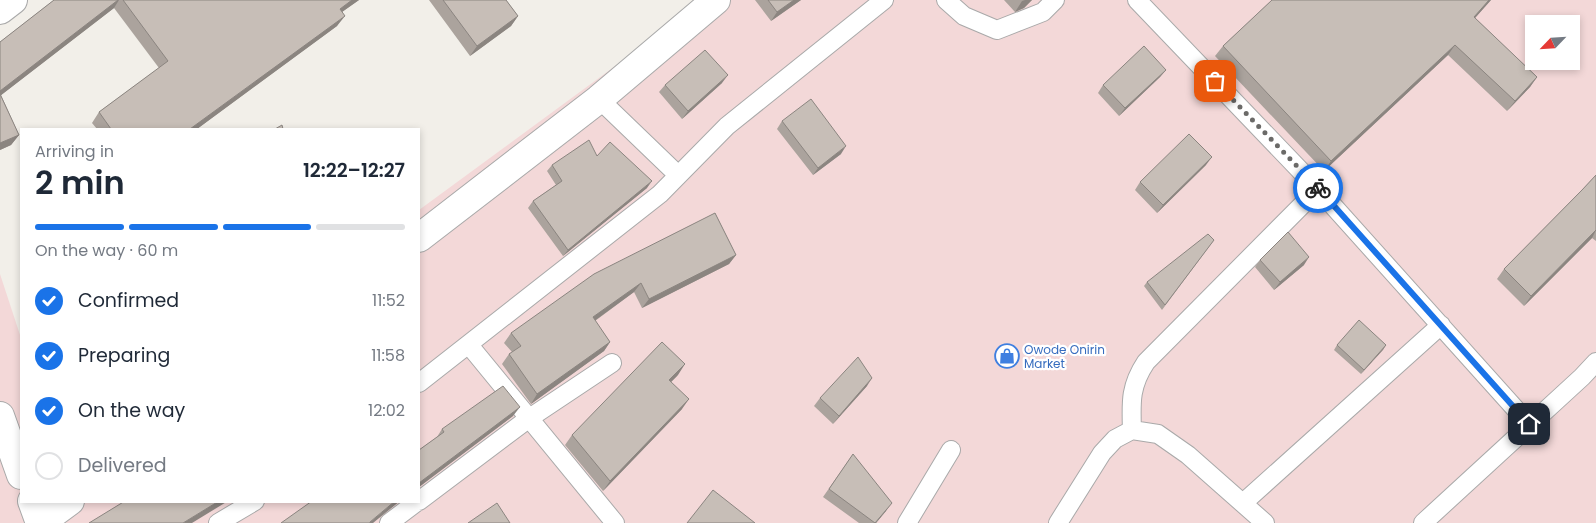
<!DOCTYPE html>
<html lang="en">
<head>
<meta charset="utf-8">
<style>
  :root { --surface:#fff; --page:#f2f2f3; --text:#1f2937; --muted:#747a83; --line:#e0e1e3; --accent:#1a73e8 }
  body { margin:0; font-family:Poppins,sans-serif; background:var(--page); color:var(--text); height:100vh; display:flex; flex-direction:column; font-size:19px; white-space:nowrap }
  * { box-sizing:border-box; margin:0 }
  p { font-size:16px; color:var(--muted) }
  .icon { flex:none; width:28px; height:28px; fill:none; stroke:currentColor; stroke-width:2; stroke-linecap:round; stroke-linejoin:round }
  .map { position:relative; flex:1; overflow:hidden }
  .sheet { position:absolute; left:20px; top:128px; width:400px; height:375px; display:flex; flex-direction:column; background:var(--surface); border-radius:0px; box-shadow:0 2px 8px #0003 }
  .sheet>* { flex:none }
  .needle { width:32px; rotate:245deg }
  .controls { position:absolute; left:1525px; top:15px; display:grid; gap:10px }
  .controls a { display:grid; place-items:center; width:55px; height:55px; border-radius:0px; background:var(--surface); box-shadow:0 2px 8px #0003; font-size:25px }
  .pin { position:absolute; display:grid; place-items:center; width:42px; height:42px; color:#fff; margin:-21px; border-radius:10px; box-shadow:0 2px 8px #0006 }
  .courier { position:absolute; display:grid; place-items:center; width:50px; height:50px; margin:-25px; border:4px solid #1a73e8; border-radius:50%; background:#fff; color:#222; box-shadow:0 1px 6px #0007 }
  .headline em { font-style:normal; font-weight:600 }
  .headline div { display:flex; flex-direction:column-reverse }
  .headline { display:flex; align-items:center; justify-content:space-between; height:85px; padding:0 15px }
  h1 { font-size:32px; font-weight:600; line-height:38px }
  .bar { display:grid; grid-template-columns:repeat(4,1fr); gap:8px 5px; align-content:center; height:60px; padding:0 15px }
  .bar i { height:6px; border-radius:4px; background:var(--line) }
  .bar .active { background:var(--accent) }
  .bar p { grid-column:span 4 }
  ol { padding:0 15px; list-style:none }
  li { display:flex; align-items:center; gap:15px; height:55px }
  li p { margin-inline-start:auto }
  li .icon { padding:5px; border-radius:50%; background:var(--accent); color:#fff; stroke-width:4 }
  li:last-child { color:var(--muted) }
  li i { width:28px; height:28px; border:2px solid var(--line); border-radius:50% }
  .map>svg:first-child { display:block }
</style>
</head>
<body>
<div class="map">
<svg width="1596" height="523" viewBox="0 0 1596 523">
  <rect width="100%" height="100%" fill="#f2efe9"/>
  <path fill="#f3d8d8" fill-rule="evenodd" d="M705 0H1596V523H0V274L21 338V501H419V210ZM1534 24H1571V61H1534Z"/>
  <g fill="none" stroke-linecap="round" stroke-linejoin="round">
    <g stroke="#a9a9a9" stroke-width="20">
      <path id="service" d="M946 0 964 16 997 30 1043 12 1055 0
        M1137 0 1318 189 1529 424
        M599 99 678 175
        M469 345 615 523
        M419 383 660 194 727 126 884 0
        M1132 430C1131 402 1130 386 1146 362L1318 189
        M419 501 528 419 612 363
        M1243 503 1441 325
        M218 523 255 501
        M389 523 418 501
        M907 523 951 450
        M1058 523 1102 453 1115 439 1132 430 1158 434 1188 455 1265 523
        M1423 523 1582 377 1596 362"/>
    </g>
    <g stroke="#a9a9a9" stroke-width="30">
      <path id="minor" d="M419 238 599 99 716 0
        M40 523 70 501"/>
    </g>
    <g stroke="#a9a9a9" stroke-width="30">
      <path id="tertiary" d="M0 10 13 0
        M0 416 21 475
        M32 501 40 523"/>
    </g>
    <use href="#service" stroke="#fff" stroke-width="18"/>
    <use href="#minor" stroke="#fff" stroke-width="28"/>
    <use href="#tertiary" stroke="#fff" stroke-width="28"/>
  </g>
  <path fill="#aba39d" d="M54 0H359L342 12 337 26 197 129H97L92 123 99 112 159 68 114 8 1 95 19 135 11 145 0 150V42Z
    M429 0H506L518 16 511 26 470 56Z
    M755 0H801L771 21Z
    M1004 0H1032L1024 8 1015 12Z
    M1272 0H1491L1475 18 1537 77 1530 87 1507 111 1448 55 1324 171 1215 56 1223 46Z
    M1166 70 1160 77 1119 116 1098 93 1103 85Z
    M722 83 682 119 659 92 665 85Z
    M782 121 841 154 813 175 777 129Z
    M597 156 647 188 563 256 528 208 533 201 556 185 547 171 552 165Z
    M1206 165 1157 213 1135 190 1140 182Z
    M1596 175V241L1592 238 1524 306 1497 279 1504 269 1582 190Z
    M715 213 736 255 729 264 642 308 634 292 595 321 610 342 604 351 531 404 502 364 509 354 512 352 504 343 511 333Z
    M1214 240 1162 310 1144 286 1147 282Z
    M1260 260 1304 265 1274 290 1255 267Z
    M1337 345H1386L1361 374 1334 350Z
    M678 375 671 382 682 409 603 491 565 445 572 435Z
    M867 386 833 424 814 406 820 398Z
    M513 416 419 487V450L437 437 442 429Z
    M853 454 886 511 876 523H859L823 497Z"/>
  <path fill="#8b8580" d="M118 0H119L114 8 0 96V91Z
    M352 0H359L332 19 340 9Z
    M794 0H801L771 21 777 12Z
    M1025 0H1032L1024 8 1015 12 1022 1Z
    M1489 0H1491L1467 27 1474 17Z
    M345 16 337 26 197 129H190Z
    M518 16 511 26 470 56 477 46Z
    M1455 45 1448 55 1324 171 1331 161Z
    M1166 70 1160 77 1119 116 1125 108Z
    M728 75 722 83 682 119 688 111Z
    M1537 77 1530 87 1507 111 1515 101Z
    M19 135 11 145 0 150V143Z
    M846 146 841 154 813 175 818 168Z
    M1212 157 1206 165 1157 213 1163 205Z
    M652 181 647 188 563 256 568 250Z
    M1596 230 1592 238 1524 306 1531 296Z
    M736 255 729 264 642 308 649 299Z
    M1309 257 1304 265 1274 290 1280 282Z
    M641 283 634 292 586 327 593 317Z
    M610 342 604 351 531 404 537 394Z
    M1386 345 1383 350 1361 374 1364 370Z
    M685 364 678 375 662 391 669 380Z
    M872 378 867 386 833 424 839 416Z
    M689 399 682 409 603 491 610 481Z
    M520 407 513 416 419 487V483Z
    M219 501H228L192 523H183Z
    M395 501H400L373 523H369Z
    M892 503 886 511 876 523H875Z"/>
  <path fill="#c7beb7" stroke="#8b8580" d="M54 0H118L0 91V42Z
    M123 0H352L340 9 345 16 190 129H111L99 112 168 61Z
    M443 0H506L518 16 477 46Z
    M768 0H794L777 12Z
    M1272 0H1489L1474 17 1537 77 1515 101 1455 45 1331 161 1223 46Z
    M1144 46 1166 70 1125 108 1103 85Z
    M705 50 728 75 688 111 665 85Z
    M0 94 19 135 0 143Z
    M811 99 846 146 818 168 782 121Z
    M282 125 283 129H275Z
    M1189 134 1212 157 1163 205 1140 182Z
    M589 140 597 156 610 142 652 181 568 250 533 201 562 181 552 165Z
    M1596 175V230L1531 296 1504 269 1582 190Z
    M715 213 736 255 649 299 641 283 593 317 610 342 537 394 509 354 521 346 511 333 594 274Z
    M1288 232 1309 257 1280 282 1260 260Z
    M1208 234 1214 240 1165 305 1147 282Z
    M1359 320 1386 345 1364 370 1337 345Z
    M662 342 685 364 669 380 689 399 610 481 572 435Z
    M858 357 872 378 839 416 820 398Z
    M503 386 520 407 419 483V450L444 432 442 429Z
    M853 454 892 503 875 523 829 489Z
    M713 490 755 523H687Z
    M125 501H219L183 523H89Z
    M312 501H395L370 522V523H281Z
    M497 503 510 523H468Z"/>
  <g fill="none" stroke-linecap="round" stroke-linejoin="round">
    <path stroke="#6b6a68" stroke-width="5" stroke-dasharray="0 9" d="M1215 81 1318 188"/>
    <path stroke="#1a73e8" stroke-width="6" d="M1318 188 1529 424"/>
  </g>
  <defs>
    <g id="shop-ring" transform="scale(1.25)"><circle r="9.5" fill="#fff" stroke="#3f7fe0" stroke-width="1.5"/><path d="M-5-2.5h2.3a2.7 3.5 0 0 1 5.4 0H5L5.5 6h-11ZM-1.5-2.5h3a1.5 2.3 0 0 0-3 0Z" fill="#3f7fe0"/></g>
  </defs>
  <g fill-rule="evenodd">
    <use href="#shop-ring" x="1007" y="356"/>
  </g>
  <g text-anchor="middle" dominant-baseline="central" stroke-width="4.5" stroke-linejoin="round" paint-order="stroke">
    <g font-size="12" fill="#366cbe" stroke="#fff" text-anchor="start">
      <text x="1024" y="349">Owode Onirin<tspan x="1024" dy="14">Market</tspan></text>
    </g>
  </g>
</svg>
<div class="controls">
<a><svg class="needle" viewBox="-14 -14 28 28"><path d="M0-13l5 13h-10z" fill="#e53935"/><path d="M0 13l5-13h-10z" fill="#747a83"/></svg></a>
</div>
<div class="pin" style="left:1215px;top:81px;background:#ea580c"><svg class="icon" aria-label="bag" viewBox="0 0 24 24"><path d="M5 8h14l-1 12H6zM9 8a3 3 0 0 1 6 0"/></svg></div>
<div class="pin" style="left:1529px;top:424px;background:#1f2937"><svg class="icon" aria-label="home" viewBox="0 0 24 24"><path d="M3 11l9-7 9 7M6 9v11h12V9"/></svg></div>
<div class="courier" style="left:1318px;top:188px"><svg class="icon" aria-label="bike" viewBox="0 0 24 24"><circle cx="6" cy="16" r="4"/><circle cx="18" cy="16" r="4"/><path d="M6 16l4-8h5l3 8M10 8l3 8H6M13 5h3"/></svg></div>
<section class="sheet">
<div class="headline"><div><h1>2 min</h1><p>Arriving in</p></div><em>12:22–12:27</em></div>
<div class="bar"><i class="active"></i><i class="active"></i><i class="active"></i><i></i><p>On the way · 60 m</p></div>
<ol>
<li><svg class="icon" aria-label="check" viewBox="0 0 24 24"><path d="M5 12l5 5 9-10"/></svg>Confirmed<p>11:52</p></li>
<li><svg class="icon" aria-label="check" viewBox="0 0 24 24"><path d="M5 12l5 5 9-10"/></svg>Preparing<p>11:58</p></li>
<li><svg class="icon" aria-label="check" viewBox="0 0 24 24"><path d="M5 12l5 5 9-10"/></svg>On the way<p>12:02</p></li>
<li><i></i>Delivered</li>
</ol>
</section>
</div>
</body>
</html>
